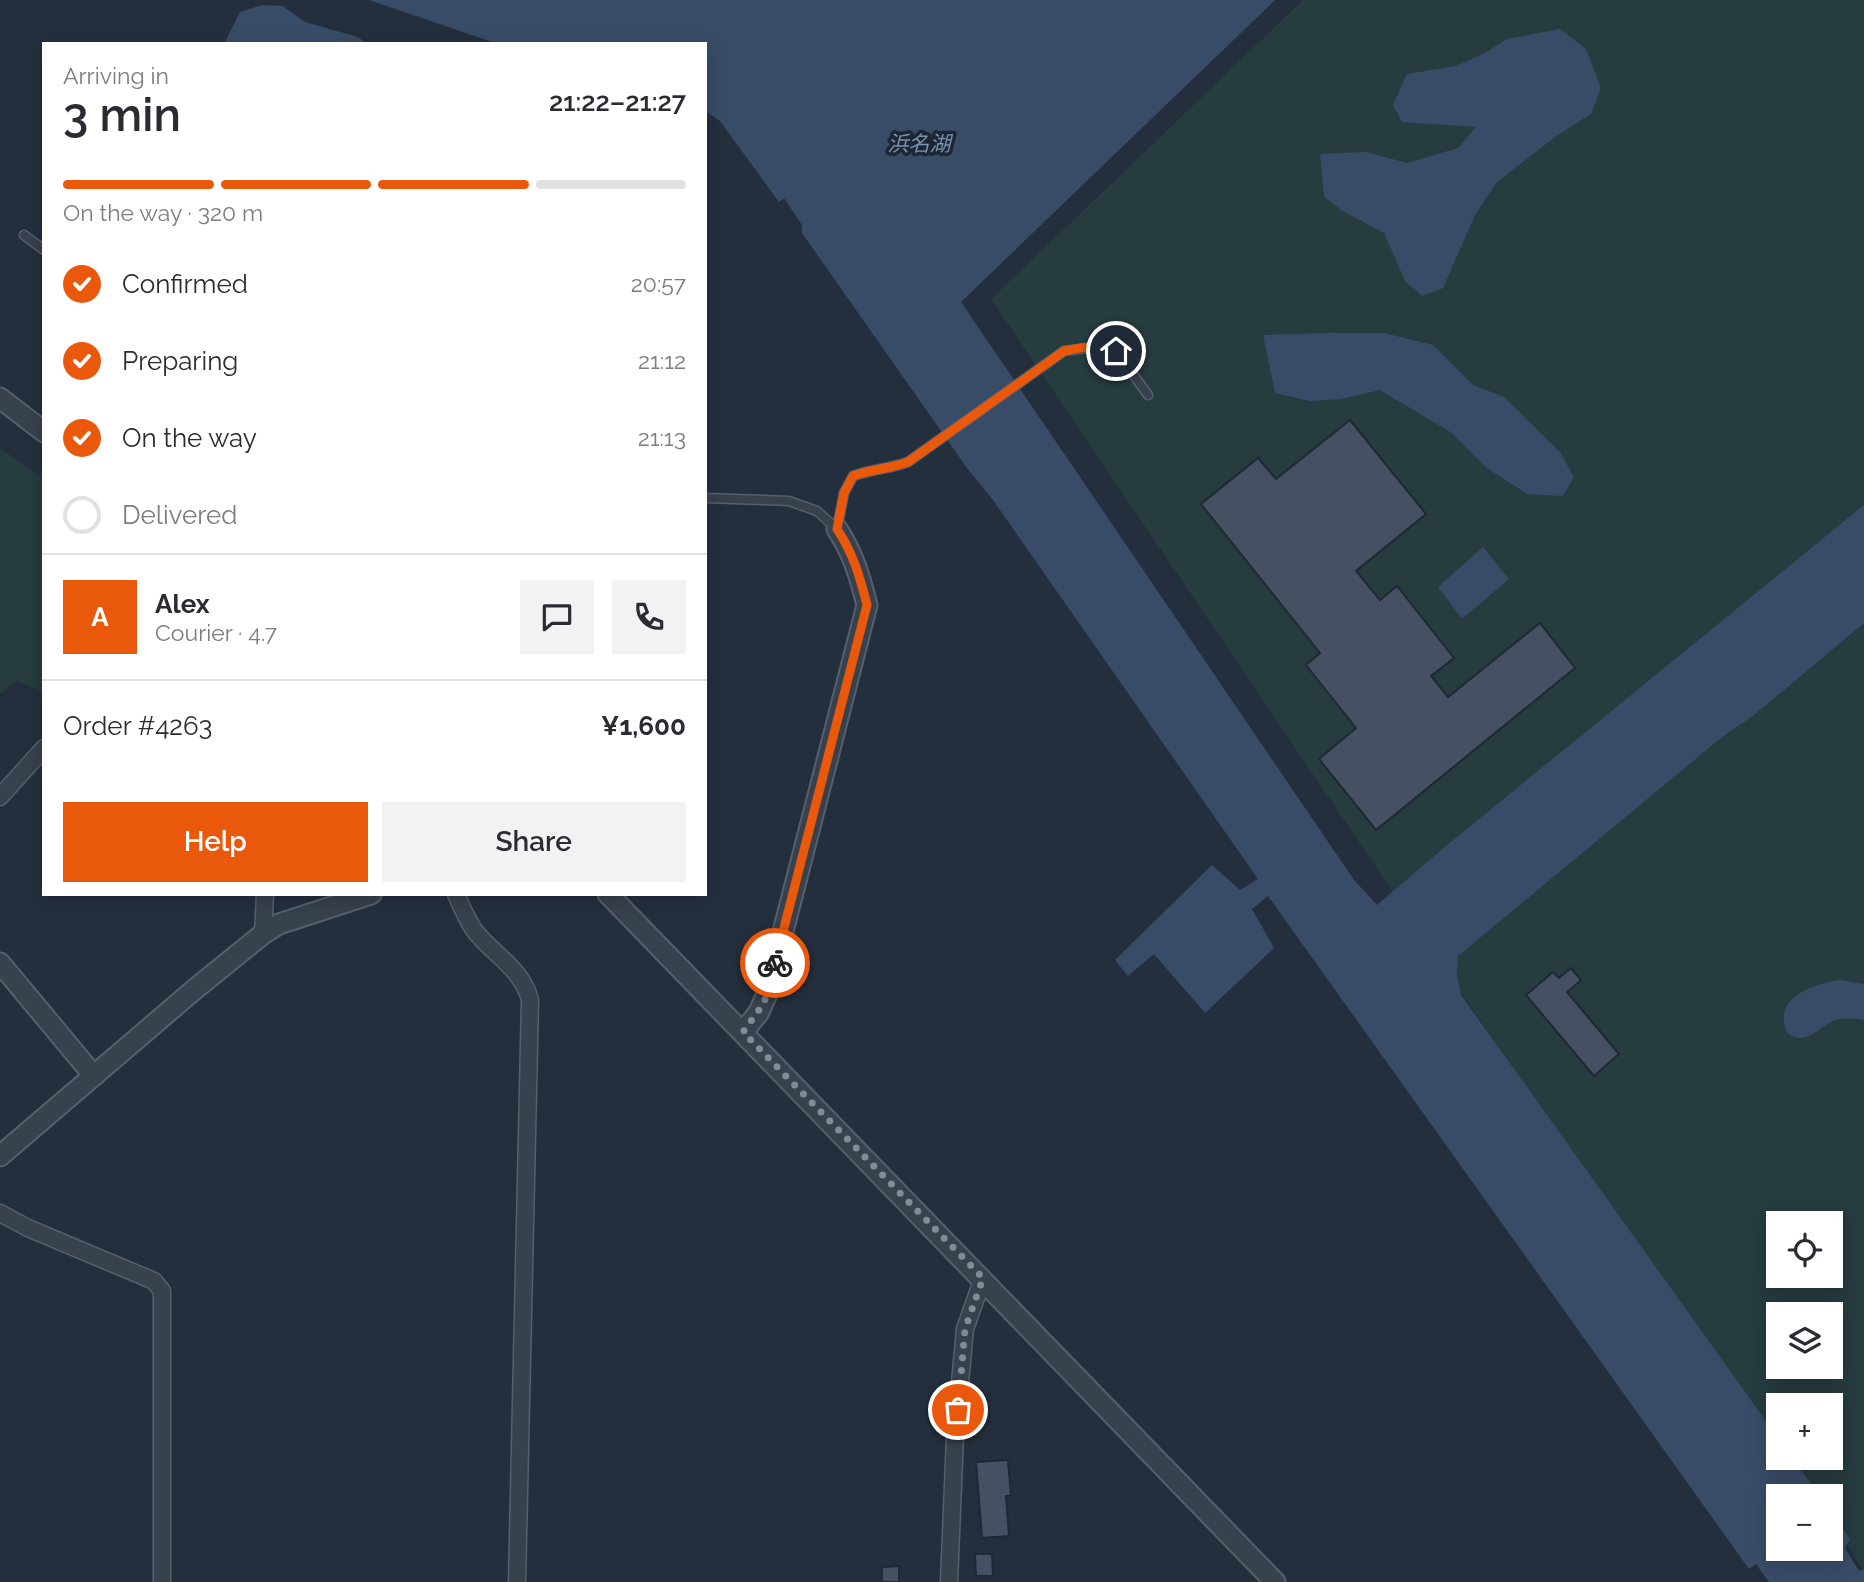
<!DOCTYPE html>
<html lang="en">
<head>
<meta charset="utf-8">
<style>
  :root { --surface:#fff; --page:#f2f2f3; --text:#2b2b33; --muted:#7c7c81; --line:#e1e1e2; --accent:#ea580c }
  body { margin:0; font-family:Raleway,"Noto Sans JP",sans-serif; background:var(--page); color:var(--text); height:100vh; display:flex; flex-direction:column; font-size:26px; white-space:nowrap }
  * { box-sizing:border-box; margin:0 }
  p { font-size:23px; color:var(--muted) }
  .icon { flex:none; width:38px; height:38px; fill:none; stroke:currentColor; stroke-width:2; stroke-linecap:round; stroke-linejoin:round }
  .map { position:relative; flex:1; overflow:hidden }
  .side { position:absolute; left:42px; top:42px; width:665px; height:854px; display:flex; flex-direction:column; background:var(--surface); border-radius:0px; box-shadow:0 4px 18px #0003 }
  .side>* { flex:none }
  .fabs { position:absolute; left:1766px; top:1211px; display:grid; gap:14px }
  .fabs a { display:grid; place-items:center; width:77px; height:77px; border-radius:0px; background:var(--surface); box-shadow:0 4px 18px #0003; font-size:35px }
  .pin { position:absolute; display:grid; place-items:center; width:60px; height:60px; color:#fff; margin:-30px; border:4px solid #fff; border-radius:50%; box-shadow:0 2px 7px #0007 }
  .courier { position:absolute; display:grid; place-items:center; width:70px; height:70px; margin:-35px; border:5px solid #ea580c; border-radius:50%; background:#fff; color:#222; box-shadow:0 2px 9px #0007 }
  .head em { font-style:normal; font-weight:600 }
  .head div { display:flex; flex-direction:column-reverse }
  .head { display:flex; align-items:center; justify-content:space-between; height:119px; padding:0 21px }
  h1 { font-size:46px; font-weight:600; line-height:52px }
  .bar { display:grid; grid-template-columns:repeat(4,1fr); gap:10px 7px; align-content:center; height:84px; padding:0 21px }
  .bar i { height:9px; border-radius:5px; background:var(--line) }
  .bar .on { background:var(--accent) }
  .bar p { grid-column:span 4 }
  .line { display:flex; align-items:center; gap:18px; padding:0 21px; border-top:2px solid var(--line) }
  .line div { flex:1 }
  .round { display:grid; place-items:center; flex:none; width:74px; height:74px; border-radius:0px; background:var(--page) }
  ol { padding:0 21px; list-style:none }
  li { display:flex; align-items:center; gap:21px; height:77px }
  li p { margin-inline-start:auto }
  li .icon { padding:7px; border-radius:50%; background:var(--accent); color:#fff; stroke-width:4 }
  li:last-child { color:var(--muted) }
  li i { width:38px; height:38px; border:4px solid var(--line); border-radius:50% }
  .button { display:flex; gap:14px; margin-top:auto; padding:14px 21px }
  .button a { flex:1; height:80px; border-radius:0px; background:var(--accent); color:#fff; font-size:28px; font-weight:600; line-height:80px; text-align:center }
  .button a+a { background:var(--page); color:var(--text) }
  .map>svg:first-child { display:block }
</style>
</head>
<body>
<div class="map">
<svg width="1864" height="1582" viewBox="0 0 1864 1582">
  <rect width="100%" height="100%" fill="#242f3e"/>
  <path fill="#263c3f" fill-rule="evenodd" d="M1303 0H1864V1571L1831 1523 1830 1496H1812L1785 1458H1830V1405H1778V1448L1489 1034 991 299ZM1778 1223H1830V1276H1778ZM1778 1314H1830V1367H1778Z
    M0 448 44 479V693L17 681 0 694Z"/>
  <path fill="#394c67" d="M369 0H1275L961 302 1354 880 1377 905 1446 846 1864 505V623L1754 715 1722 737 1458 956 1457 975 1461 995 1778 1438V1458H1792L1820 1496H1778V1549H1830L1831 1511 1850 1539 1845 1548 1859 1571 1864 1569V1582H1769L1756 1564 1749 1569 1268 896 1252 909 1274 948 1205 1013 1154 954 1128 976 1115 960 1212 865 1240 890 1258 879 993 500 967 468 802 233V225L784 198 779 202 720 121 705 111V44H498Z
    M262 5 283 6 305 22 358 37 367 44H224L240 12Z
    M1560 29 1586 49 1601 88 1591 114 1555 137 1496 183 1475 215 1443 288 1422 296 1405 281 1384 233 1341 210 1324 197 1320 154 1366 152 1407 163 1458 148 1476 127 1402 122 1393 105 1407 74 1456 66 1485 53 1507 39Z
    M1333 333H1384L1433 345 1473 385 1504 397 1560 452 1574 477 1563 496 1527 494 1487 468 1452 433 1380 390 1341 399 1310 401 1275 393 1263 335Z
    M1483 547 1509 579 1462 619 1438 587Z
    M1840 980 1864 984V1020C1856 1018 1845 1018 1836 1020 1822 1024 1809 1044 1792 1036 1786 1034 1785 1028 1784 1022 1780 994 1819 983 1840 980Z"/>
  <path fill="#455162" stroke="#1f2835" stroke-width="2" d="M1350 420 1426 514 1356 571 1380 600 1397 586 1454 658 1431 676 1448 697 1540 623 1575 668 1376 830 1319 759 1356 728 1306 665 1320 653 1201 504 1258 458 1276 479Z
    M1571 968 1581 980 1567 992 1619 1054 1594 1076 1526 995 1553 972 1559 978Z
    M1008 1460 1011 1496H1006L1009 1536 982 1538 976 1462Z
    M975 1554H992L993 1576H976Z
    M899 1566V1582H882V1567Z"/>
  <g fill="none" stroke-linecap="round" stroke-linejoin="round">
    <g stroke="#565f6c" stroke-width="11">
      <path id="service" d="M24 235 44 250
        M705 498 789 501 817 511 837 529
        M837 529 844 493 853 476C872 469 889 469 908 462L1064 351 1102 346 1116 351 1148 395"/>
    </g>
    <g stroke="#565f6c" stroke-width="19">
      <path id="minor" d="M0 797 44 748
        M456 894C461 906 467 919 474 930 493 955 522 968 530 1000L517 1582
        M263 934 265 894
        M0 1213 28 1228 154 1281 162 1291V1582
        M949 1582 955 1437 965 1329 983 1278"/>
    </g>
    <g stroke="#565f6c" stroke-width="23">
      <path id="tertiary" d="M0 398 44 432
        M608 894 1275 1582
        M0 963 94 1076
        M743 1032 759 1012 767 994 867 605C860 577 853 553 837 529
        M0 1156 195 989 263 934 279 924 371 894"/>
    </g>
    <use href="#service" stroke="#38414e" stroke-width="8"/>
    <use href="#minor" stroke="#38414e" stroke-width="16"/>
    <use href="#tertiary" stroke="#38414e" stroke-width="19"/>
  </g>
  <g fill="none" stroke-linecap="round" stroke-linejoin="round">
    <path stroke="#828b98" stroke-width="7" stroke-dasharray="0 12.6" d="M775 963 764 1003 743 1032 983 1278 965 1329 958 1410"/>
    <path stroke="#ea580c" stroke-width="9" d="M775 963 867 605C860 577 853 553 837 529L844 493 853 476C872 469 889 469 908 462L1064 351C1083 347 1097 345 1116 351"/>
  </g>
  <g text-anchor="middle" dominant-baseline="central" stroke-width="7" stroke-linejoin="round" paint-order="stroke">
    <g font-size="21" font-style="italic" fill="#7c92b1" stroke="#1d2633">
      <text x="919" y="143">浜名湖</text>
    </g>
  </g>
</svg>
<div class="fabs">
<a><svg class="icon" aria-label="locate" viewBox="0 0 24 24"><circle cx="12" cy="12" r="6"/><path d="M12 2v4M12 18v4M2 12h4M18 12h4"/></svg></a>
<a><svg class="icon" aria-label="layers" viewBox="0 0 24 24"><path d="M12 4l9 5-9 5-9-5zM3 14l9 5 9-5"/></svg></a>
<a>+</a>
<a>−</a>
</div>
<div class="pin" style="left:958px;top:1410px;background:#ea580c"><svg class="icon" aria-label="bag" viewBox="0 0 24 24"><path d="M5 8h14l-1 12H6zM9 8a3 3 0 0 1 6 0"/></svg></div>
<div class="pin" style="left:1116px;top:351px;background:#1f2937"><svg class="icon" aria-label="home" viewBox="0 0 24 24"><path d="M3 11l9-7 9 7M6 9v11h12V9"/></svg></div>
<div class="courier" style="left:775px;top:963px"><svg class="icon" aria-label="bike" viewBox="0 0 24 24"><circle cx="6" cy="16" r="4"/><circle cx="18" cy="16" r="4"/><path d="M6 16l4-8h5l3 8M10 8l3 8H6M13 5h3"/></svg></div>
<section class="side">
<div class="head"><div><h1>3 min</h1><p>Arriving in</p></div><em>21:22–21:27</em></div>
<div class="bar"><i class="on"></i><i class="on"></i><i class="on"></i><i></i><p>On the way · 320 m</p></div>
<ol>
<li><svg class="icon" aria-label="check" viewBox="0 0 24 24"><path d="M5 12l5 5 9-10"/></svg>Confirmed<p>20:57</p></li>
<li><svg class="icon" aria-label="check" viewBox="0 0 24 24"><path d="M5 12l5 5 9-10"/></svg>Preparing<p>21:12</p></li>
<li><svg class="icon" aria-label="check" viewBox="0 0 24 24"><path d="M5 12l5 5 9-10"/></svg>On the way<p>21:13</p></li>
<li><i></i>Delivered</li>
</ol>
<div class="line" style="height:126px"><b class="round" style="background:var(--accent);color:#fff">A</b><div><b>Alex</b><p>Courier · 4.7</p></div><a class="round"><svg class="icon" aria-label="chat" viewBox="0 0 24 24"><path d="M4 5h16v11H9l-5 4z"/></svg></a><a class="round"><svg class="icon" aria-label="phone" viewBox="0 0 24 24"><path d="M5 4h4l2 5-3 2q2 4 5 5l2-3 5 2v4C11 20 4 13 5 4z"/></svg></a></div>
<div class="line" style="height:91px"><div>Order #4263</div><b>¥1,600</b></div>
<div class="button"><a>Help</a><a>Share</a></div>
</section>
</div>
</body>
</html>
